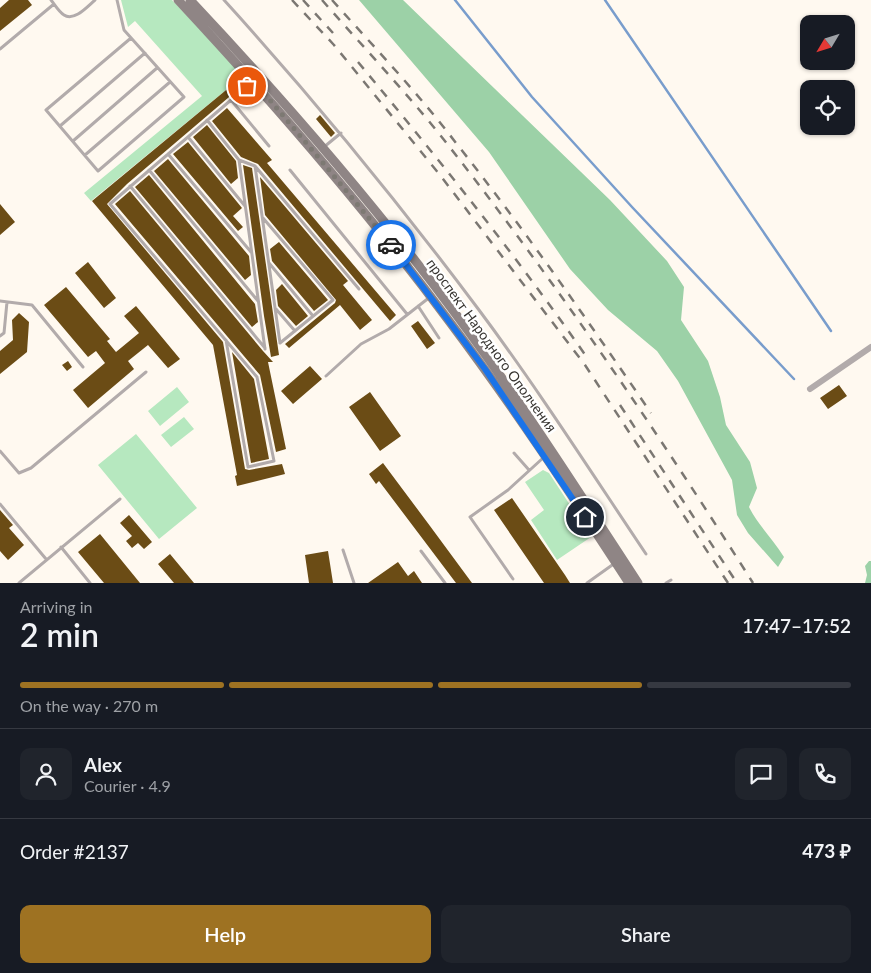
<!DOCTYPE html>
<html lang="en">
<head>
<meta charset="utf-8">
<style>
  :root { --surface:#171b24; --page:#20242c; --text:#f1f3f6; --muted:#9ea1a6; --line:#363941; --accent:#9e7222 }
  body { margin:0; font-family:Lato,sans-serif; background:var(--page); color:var(--text); height:100vh; display:flex; flex-direction:column; font-size:19px; white-space:nowrap }
  * { box-sizing:border-box; margin:0 }
  p { font-size:16px; color:var(--muted) }
  .icon { flex:none; width:28px; height:28px; fill:none; stroke:currentColor; stroke-width:2; stroke-linecap:round; stroke-linejoin:round }
  .map { position:relative; height:583px; overflow:hidden }
  .details { display:flex; flex-direction:column; background:var(--surface); flex:1 }
  .details>* { flex:none }
  .needle { width:32px; rotate:232deg }
  .tools { position:absolute; left:800px; top:15px; display:grid; gap:10px }
  .tools a { display:grid; place-items:center; width:55px; height:55px; border-radius:10px; background:var(--surface); box-shadow:0 1px 4px #0004; font-size:25px }
  .pin { position:absolute; display:grid; place-items:center; width:42px; height:42px; color:#fff; margin:-21px; border:2px solid #fff; border-radius:50%; box-shadow:0 1px 5px #0007 }
  .courier { position:absolute; display:grid; place-items:center; width:50px; height:50px; margin:-25px; border:4px solid #1a73e8; border-radius:50%; background:#fff; color:#222; box-shadow:0 1px 6px #0007 }
  .summary em { font-style:normal; font-weight:600 }
  .summary div { display:flex; flex-direction:column-reverse }
  .summary { display:flex; align-items:center; justify-content:space-between; height:85px; padding:0 20px }
  h1 { font-size:32px; font-weight:600; line-height:38px }
  .bar { display:grid; grid-template-columns:repeat(4,1fr); gap:8px 5px; align-content:center; height:60px; padding:0 20px }
  .bar i { height:6px; border-radius:4px; background:var(--line) }
  .bar .current { background:var(--accent) }
  .bar p { grid-column:span 4 }
  .line { display:flex; align-items:center; gap:12px; padding:0 20px; border-top:1px solid var(--line) }
  .line div { flex:1 }
  .round { display:grid; place-items:center; flex:none; width:52px; height:52px; border-radius:10px; background:var(--page) }
  .action { display:flex; gap:10px; margin-top:auto; padding:10px 20px }
  .action a { flex:1; height:58px; border-radius:10px; background:var(--accent); color:#fff; font-size:20px; font-weight:600; line-height:58px; text-align:center }
  .action a+a { background:var(--page); color:var(--text) }
  .map>svg:first-child { display:block }
</style>
</head>
<body>
<div class="map">
<svg width="871" height="583" viewBox="0 0 871 583">
  <rect width="100%" height="100%" fill="#fff9f0"/>
  <path fill="#b6e8bf" d="M121 0H172L244 76 242 85 237 81 91 201 84 193 202 96 135 21 128 27Z
    M177 387 189 402 160 426 148 411Z
    M184 417 194 429 171 447 161 435Z
    M136 434 197 508 159 539 98 465Z
    M543 470 549 473 591 537 557 560 531 520 544 510 525 482Z"/>
  <path fill="#9cd1a7" d="M359 0H403L610 200 667 261 684 287 681 320 708 361 720 397 726 425 750 462 757 488 749 507C758 525 773 539 784 557L778 567 748 533 737 515 732 480 678 381 657 351 608 310 570 269 489 152Z
    M869 561H871V583H865L867 575 865 566Z"/>
  <g fill="none" stroke-linecap="round" stroke-linejoin="round">
    <path stroke="#799dcc" stroke-width="2.5" d="M455 0 532 97 632 207 794 379
      M605 0 831 331"/>
  </g>
  <path fill="#6b4c15" d="M9 0H28L32 5 0 31V8Z
    M237 81 242 86 127 184 107 204 223 342 245 469 249 470 282 464 285 474 237 486 235 476 237 475 213 345 92 201Z
    M227 108 272 160 267 163 396 315 390 321 258 164 241 157 212 121Z
    M320 115 335 133 331 137 316 119Z
    M207 125 236 161 238 178 231 184 193 137Z
    M188 142 242 208 233 216 243 227 238 231 173 154Z
    M168 159 249 256 251 275 245 280 154 171Z
    M243 165 252 168 279 355 271 357 264 316Z
    M149 175 255 304 258 322 252 327 135 187Z
    M260 177 348 281 343 285 372 320 360 330 340 305 289 348 285 344 335 303 336 300 265 215Z
    M130 191 263 351 273 362H268L286 449 276 452 260 375 115 204Z
    M0 204 15 222 0 235Z
    M279 242 328 300 314 311 272 261 270 249Z
    M88 262 116 298 104 308 75 273Z
    M282 284 308 316 296 326 278 306 276 290Z
    M66 287 110 339 107 341 116 352 139 333 124 316 136 306 180 359 168 368 148 345 128 361 134 369 88 408 73 390 105 363 96 351 88 357 44 305Z
    M19 313 29 322 27 352 0 374V351L13 340 12 320Z
    M418 321 435 343 427 349 411 326Z
    M232 352 254 379 269 459 251 463Z
    M68 361 72 367 67 371 62 365Z
    M310 366 322 379 293 404 281 391Z
    M839 385 847 396 828 409 820 398Z
    M370 392 401 436 380 451 349 407Z
    M383 463 430 526 472 583H456L379 481 376 484 369 474Z
    M512 498 565 575 570 583H544L494 510Z
    M0 510 13 525 9 528 24 545 8 560 0 551Z
    M129 515 152 542 144 549 138 543 132 548 126 541 132 536 120 523Z
    M100 534 140 583H104L78 552Z
    M328 551 333 583H309L305 555Z
    M170 554 194 583H174L158 564Z
    M398 562 408 576 414 571 422 583H368Z"/>
  <g fill="none" stroke-linecap="round" stroke-linejoin="round">
    <path stroke="#b2abab" stroke-width="3" d="M51 0C55 5 59 12 64 15 74 22 88 6 95 0
      M117 0 124 30 184 97 98 171 46 110 131 38
      M224 0C314 99 399 203 479 310 538 389 591 472 646 554
      M0 49 54 4
      M251 82 231 100 269 146
      M207 120 239 160 265 349
      M60 126 145 53
      M188 137 245 206
      M73 141 157 68
      M324 147 341 133
      M168 154 251 252
      M85 155 170 82
      M239 160 255 166 359 289
      M255 166 280 343
      M149 170 258 301
      M290 170 407 314
      M130 186 265 348
      M263 218 333 300 280 343
      M269 263 313 316
      M0 301 32 305 83 367
      M418 306 439 338
      M276 309 295 331
      M0 336 4 333 7 302
      M226 340 248 467 274 461 257 377 110 204 231 100
      M326 376 361 344 389 329 430 297
      M0 451 19 473 31 468 146 372
      M514 453 529 470
      M0 504 46 559
      M61 547 90 583
      M343 550 354 583
      M421 551 445 583
      M513 579 470 517 508 490 543 458
      M19 583 120 499
      M587 583 615 563
      M666 583 671 580"/>
    <path stroke="#b2abab" stroke-width="6" d="M810 389 871 347"/>
    <path stroke="#8f8585" stroke-width="9" d="M178 0C274 103 365 208 449 321 513 406 571 494 629 583
      M190 0C285 101 376 206 458 317 522 403 580 494 638 583"/>
    <path stroke="#7b7772" stroke-width="2.5" stroke-dasharray="9 9" stroke-linecap="butt" d="M292 0 334 45 440 175 585 365 728 583
      M303 0 333 33
      M322 0C364 48 409 95 448 145 558 285 658 433 753 583
      M332 0C374 47 418 93 456 143 525 230 588 321 651 413
      M358 62C437 157 515 254 586 356
      M620 405 737 583"/>
  </g>
  <g fill="none" stroke-linecap="round" stroke-linejoin="round">
    <path stroke="#7d7973" stroke-width="5" stroke-dasharray="0 9" d="M247 86 253 80 324 164 391 245"/>
    <path stroke="#1a73e8" stroke-width="6" d="M391 245 485 369 585 517"/>
  </g>
  <g text-anchor="middle" dominant-baseline="central" stroke-width="5" stroke-linejoin="round" paint-order="stroke">
    <g font-size="14" fill="#373430" stroke="#fff">
      <text transform="translate(492 345) rotate(54)">проспект Народного Ополчения</text>
    </g>
  </g>
</svg>
<div class="tools">
<a><svg class="needle" viewBox="-14 -14 28 28"><path d="M0-13l5 13h-10z" fill="#e53935"/><path d="M0 13l5-13h-10z" fill="#9ea1a6"/></svg></a>
<a><svg class="icon" aria-label="locate" viewBox="0 0 24 24"><circle cx="12" cy="12" r="6"/><path d="M12 2v4M12 18v4M2 12h4M18 12h4"/></svg></a>
</div>
<div class="pin" style="left:247px;top:86px;background:#ea580c"><svg class="icon" aria-label="bag" viewBox="0 0 24 24"><path d="M5 8h14l-1 12H6zM9 8a3 3 0 0 1 6 0"/></svg></div>
<div class="pin" style="left:585px;top:517px;background:#1f2937"><svg class="icon" aria-label="home" viewBox="0 0 24 24"><path d="M3 11l9-7 9 7M6 9v11h12V9"/></svg></div>
<div class="courier" style="left:391px;top:245px"><svg class="icon" aria-label="car" viewBox="0 0 24 24"><path d="M5 17H2v-5l4-1 3-4h7l3 4 3 1v5h-3M9 17h6M6 11h13"/><circle cx="7" cy="17" r="2"/><circle cx="17" cy="17" r="2"/></svg></div>
</div>
<section class="details">
<div class="summary"><div><h1>2 min</h1><p>Arriving in</p></div><em>17:47–17:52</em></div>
<div class="bar"><i class="current"></i><i class="current"></i><i class="current"></i><i></i><p>On the way · 270 m</p></div>
<div class="line" style="height:90px"><a class="round"><svg class="icon" aria-label="person" viewBox="0 0 24 24"><circle cx="12" cy="8" r="4"/><path d="M4 21q1-7 8-7t8 7"/></svg></a><div><b>Alex</b><p>Courier · 4.9</p></div><a class="round"><svg class="icon" aria-label="chat" viewBox="0 0 24 24"><path d="M4 5h16v11H9l-5 4z"/></svg></a><a class="round"><svg class="icon" aria-label="phone" viewBox="0 0 24 24"><path d="M5 4h4l2 5-3 2q2 4 5 5l2-3 5 2v4C11 20 4 13 5 4z"/></svg></a></div>
<div class="line" style="height:65px"><div>Order #2137</div><b>473 ₽</b></div>
<div class="action"><a>Help</a><a>Share</a></div>
</section>
</body>
</html>
